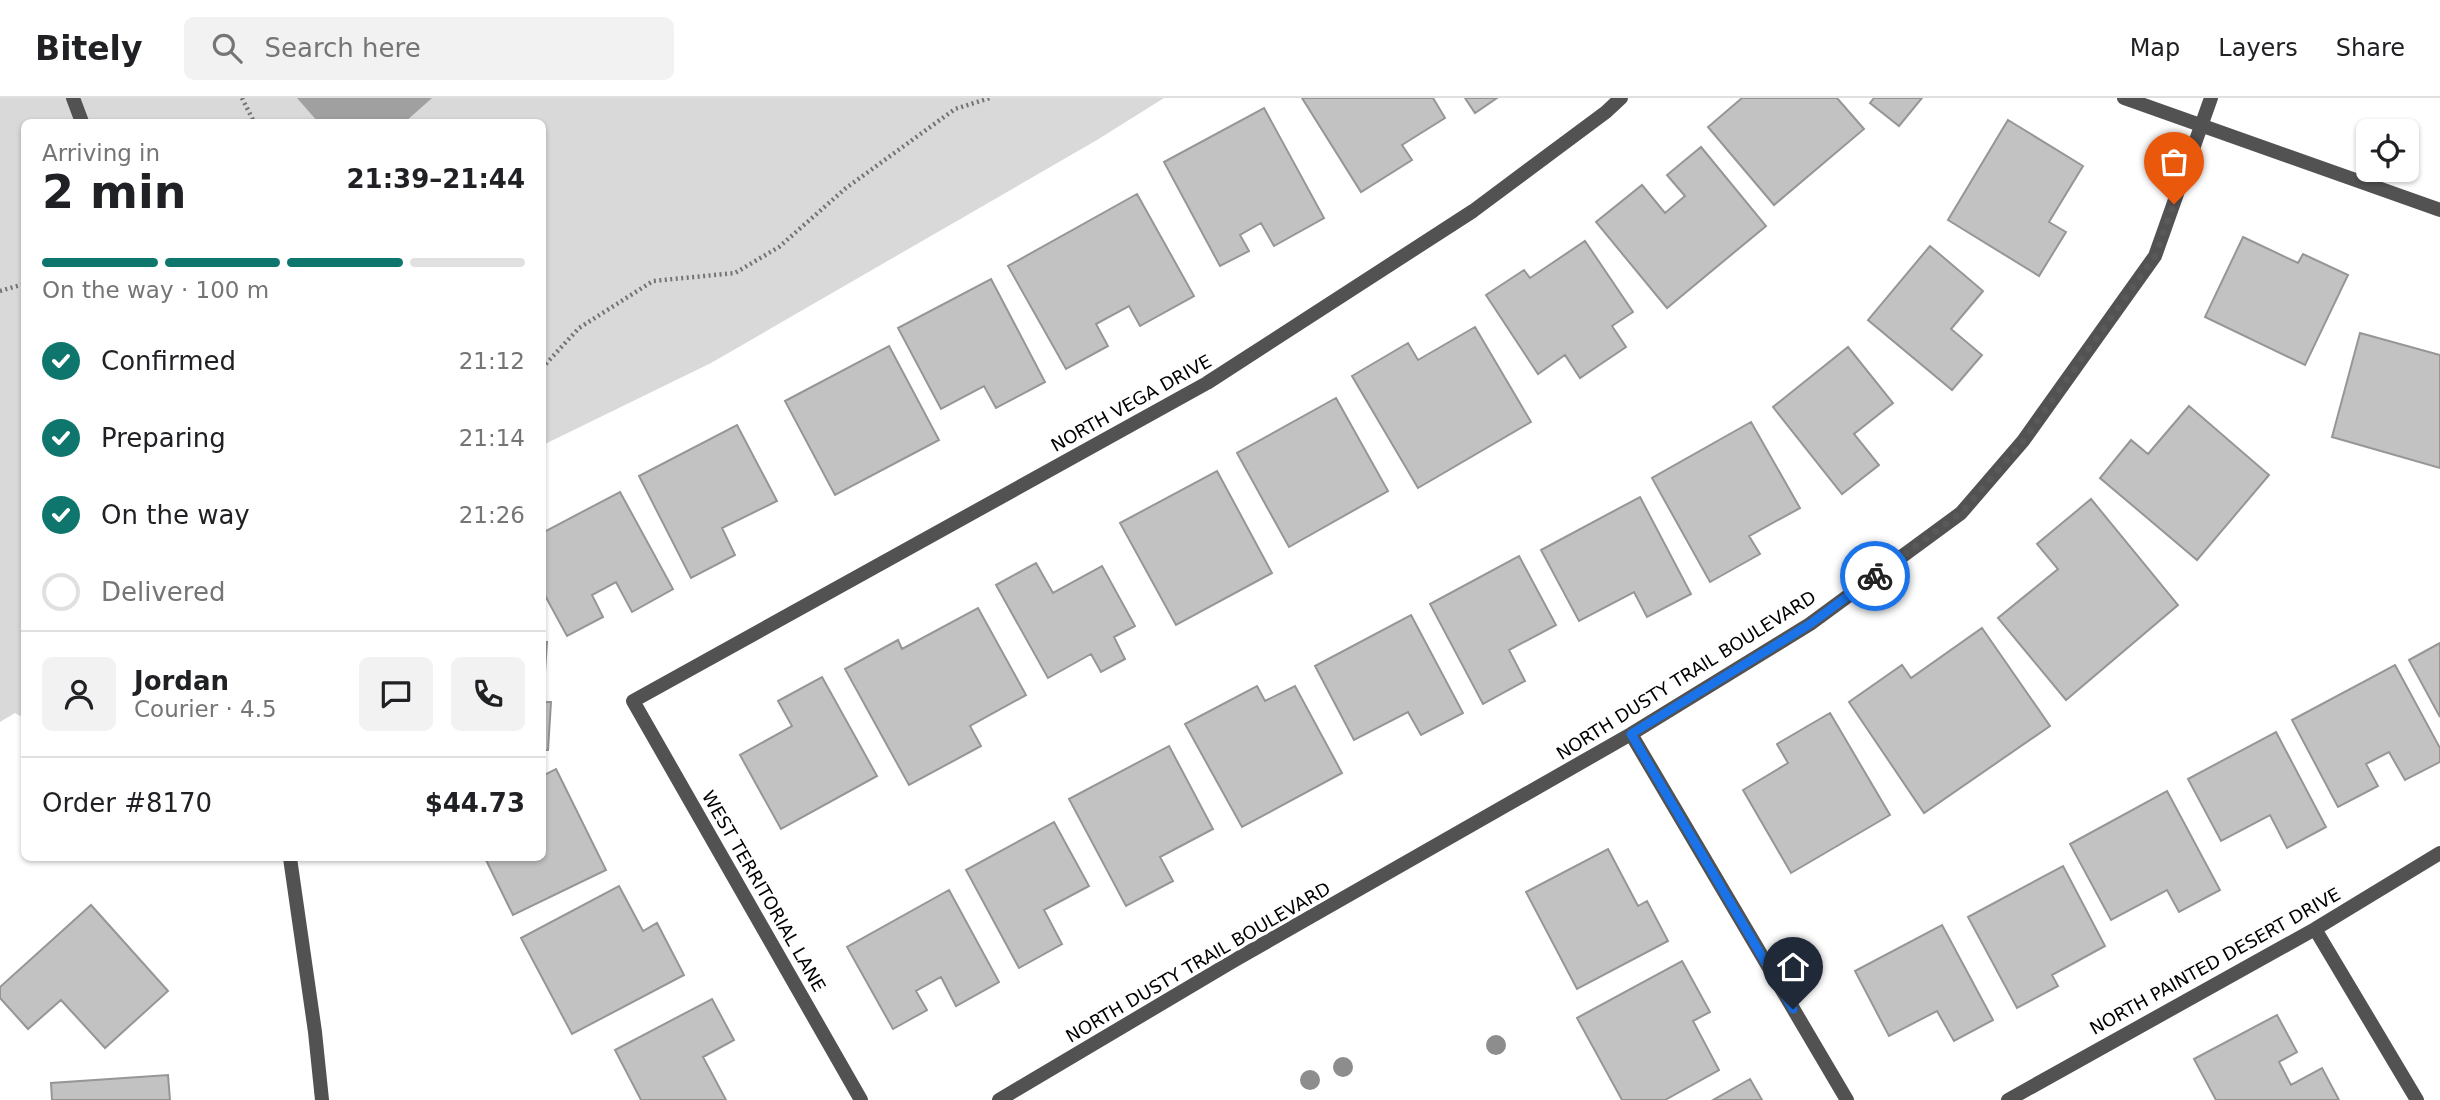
<!DOCTYPE html>
<html lang="en">
<head>
<meta charset="utf-8">
<style>
  :root { --surface:#fff; --page:#f2f2f2; --text:#202124; --muted:#757577; --line:#e0e0e0; --accent:#0f766e }
  body { margin:0; font-family:"DejaVu Sans",sans-serif; background:var(--page); color:var(--text); height:100vh; display:flex; flex-direction:column; font-size:26px; white-space:nowrap }
  * { box-sizing:border-box; margin:0 }
  p { font-size:23px; color:var(--muted) }
  .icon { flex:none; width:38px; height:38px; fill:none; stroke:currentColor; stroke-width:2; stroke-linecap:round; stroke-linejoin:round }
  .map { position:relative; flex:1; overflow:hidden }
  .panel { position:absolute; left:21px; top:21px; width:525px; height:742px; display:flex; flex-direction:column; background:var(--surface); border-radius:10px; box-shadow:0 2px 5px #0004 }
  .panel>* { flex:none }
  .controls { position:absolute; left:2356px; top:21px; display:grid; gap:14px }
  .controls a { display:grid; place-items:center; width:63px; height:63px; border-radius:10px; background:var(--surface); box-shadow:0 2px 5px #0004; font-size:35px }
  .pin { position:absolute; display:grid; place-items:center; width:60px; height:60px; color:#fff; margin:-72px -30px; border-radius:50% 50% 50% 0; rotate:-45deg; box-shadow:0 0 7px #0007 }
  .pin .icon { rotate:45deg }
  .courier { position:absolute; display:grid; place-items:center; width:70px; height:70px; margin:-35px; border:5px solid #1a73e8; border-radius:50%; background:#fff; color:#222; box-shadow:0 2px 9px #0007 }
  .summary em { font-style:normal; font-weight:700 }
  .summary div { display:flex; flex-direction:column-reverse }
  .summary { display:flex; align-items:center; justify-content:space-between; height:119px; padding:0 21px }
  h1 { font-size:46px; font-weight:700; line-height:52px }
  .bar { display:grid; grid-template-columns:repeat(4,1fr); gap:10px 7px; align-content:center; height:84px; padding:0 21px }
  .bar i { height:9px; border-radius:5px; background:var(--line) }
  .bar .active { background:var(--accent) }
  .bar p { grid-column:span 4 }
  .line { display:flex; align-items:center; gap:18px; padding:0 21px; border-top:2px solid var(--line) }
  .line div { flex:1 }
  .round { display:grid; place-items:center; flex:none; width:74px; height:74px; border-radius:10px; background:var(--page) }
  ol { padding:0 21px; list-style:none }
  li { display:flex; align-items:center; gap:21px; height:77px }
  li p { margin-inline-start:auto }
  li .icon { padding:7px; border-radius:50%; background:var(--accent); color:#fff; stroke-width:4 }
  li:last-child { color:var(--muted) }
  li i { width:38px; height:38px; border:4px solid var(--line); border-radius:50% }
  header { display:flex; align-items:center; gap:42px; box-sizing:border-box; height:98px; padding:0 35px; background:var(--surface); border-bottom:2px solid var(--line) }
  header strong { font-size:33px }
  nav { display:flex; gap:38px; margin-inline-start:auto; font-size:24px }
  .search { width:490px; height:63px; background:var(--page); display:flex; align-items:center; gap:18px; box-sizing:border-box; padding:0 24px; border-radius:10px; color:var(--muted); font-size:26px }
  .map>svg:first-child { display:block }
</style>
</head>
<body>
<header>
<strong>Bitely</strong>
<div class="search"><svg class="icon" aria-label="search" viewBox="0 0 24 24"><circle cx="10" cy="10" r="6"/><path d="M15 15l6 6"/></svg>Search here</div>
<nav><a>Map</a><a>Layers</a><a>Share</a></nav>
</header>
<div class="map">
<svg width="2440" height="1002" viewBox="0 0 2440 1002">
  <rect width="100%" height="100%" fill="#fff"/>
  <path fill="#d9d9d9" d="M0 0H1164L1097 42 711 265 543 347 542 24H24V620L15 615 0 624Z"/>
  <path fill="#a0a0a0" d="M297 0H432L405 24H318Z"/>
  <path fill="#c2c2c2" stroke="#969696" stroke-width="2" d="M1302 0H1433L1445 20 1402 47 1412 62 1361 94Z
    M1465 0H1497L1475 15Z
    M1742 0H1837L1864 31 1774 107 1708 29Z
    M1874 0H1922L1899 28 1870 5Z
    M1264 10 1324 120 1274 148 1261 125 1240 137 1249 153 1220 168 1164 64Z
    M2008 22 2083 68 2049 124 2066 134 2039 178 1948 122Z
    M1701 49 1766 128 1667 210 1596 124 1642 87 1665 115 1685 98 1667 77Z
    M1137 96 1194 198 1140 228 1129 208 1096 226 1108 248 1066 271 1008 168Z
    M2243 139 2298 165 2303 156 2348 177 2305 267 2205 219Z
    M1585 143 1633 214 1612 228 1626 249 1580 280 1565 257 1538 276 1486 197 1524 172 1530 180Z
    M1930 148 1983 193 1951 231 1982 257 1952 292 1868 222Z
    M991 181 1045 284 996 310 984 288 941 311 898 230Z
    M1475 229 1531 324 1418 390 1352 278 1408 245 1418 262Z
    M2360 235 2440 257V370L2332 339Z
    M889 248 939 342 835 397 785 303Z
    M1848 249 1893 305 1854 336 1879 367 1842 396 1773 309Z
    M1336 300 1388 393 1289 449 1237 355Z
    M2189 308 2269 377 2197 462 2100 380 2131 342 2148 356Z
    M1751 324 1800 410 1749 438 1760 456 1710 484 1652 380Z
    M737 327 777 403 722 430 735 457 691 480 639 378Z
    M1217 373 1272 475 1176 527 1120 425Z
    M620 394 673 491 632 514 616 484 592 497 603 519 567 538 542 492V435Z
    M1640 399 1691 496 1647 519 1634 494 1579 523 1541 452Z
    M2091 401 2178 507 2066 602 1998 520 2058 471 2037 446Z
    M1519 458 1556 527 1509 552 1525 583 1483 606 1430 506Z
    M1036 465 1053 495 1102 468 1135 528 1114 539 1125 561 1101 574 1091 556 1048 580 996 487Z
    M978 510 1026 597 970 628 981 648 909 687 845 571 898 542 902 551Z
    M1411 517 1463 615 1421 637 1408 614 1354 642 1315 568Z
    M1982 530 2050 628 1924 715 1849 604 1902 567 1911 580Z
    M542 544H547L543 604H551L548 652H542Z
    M2440 545V619L2409 562Z
    M2395 567 2440 650V664L2405 682 2389 654 2366 666 2378 688 2338 709 2292 622Z
    M822 579 877 678 781 731 740 657 792 628 778 603Z
    M1257 588 1265 603 1295 588 1342 675 1242 729 1185 626Z
    M1830 615 1890 717 1791 775 1743 692 1788 665 1777 646Z
    M2276 634 2326 729 2287 750 2270 717 2221 743 2188 681Z
    M1169 648 1213 731 1160 759 1173 783 1126 808 1069 701Z
    M556 671 606 772 513 817 485 760H542V678Z
    M2167 693 2220 792 2179 814 2167 792 2111 822 2070 746Z
    M1054 724 1089 788 1044 812 1062 846 1019 870 966 772Z
    M1608 751 1638 808 1647 803 1668 843 1577 891 1526 794Z
    M2063 768 2105 848 2052 877 2058 888 2017 910 1968 819Z
    M619 788 643 833 657 825 684 877 572 936 521 840Z
    M949 792 999 884 956 908 941 879 916 893 927 912 893 931 847 849Z
    M91 807 168 893 105 950 61 902 28 931 0 900V889Z
    M1942 827 1993 922 1954 943 1937 913 1889 938 1855 873Z
    M1682 863 1710 914 1693 923 1719 972 1665 1002H1622L1577 920Z
    M712 901 734 942 703 959 726 1002H641L615 952Z
    M2277 917 2297 954 2279 964 2291 987 2322 970 2339 1002H2216L2194 961Z
    M168 977 170 1002H52L51 985Z
    M1750 981 1762 1002H1713Z"/>
  <g fill="none" stroke-linecap="round" stroke-linejoin="round">
    <path stroke="#747474" stroke-width="4.5" stroke-dasharray="2 3.5" stroke-linecap="butt" d="M242 0 254 24
      M0 193 24 186
      M542 270 579 230 653 183 735 175 779 149 846 90 955 11 990 0"/>
    <path stroke="#525252" stroke-width="14" d="M2124 0 2440 112
      M1631 636 1847 1002
      M2315 831 2417 1002
      M861 1002 633 603 1207 285 1473 113 1606 14 1621 0
      M999 1002 1235 862 1631 636 1810 526 1961 415 2023 343 2155 158 2211 0
      M2008 1002 2315 831 2440 755"/>
    <path stroke="#525252" stroke-width="14" d="M73 0 82 24
      M290 760 315 934 322 1002"/>
  </g>
  <g fill="#8d8d8d">
    <circle cx="1496" cy="947" r="10"/>
    <circle cx="1343" cy="969" r="10"/>
    <circle cx="1310" cy="982" r="10"/>
  </g>
  <g fill="none" stroke-linecap="round" stroke-linejoin="round">
    <path stroke="#595959" stroke-width="7" stroke-dasharray="0 12.6" d="M1875 478 1961 415 2023 343 2155 158 2174 106"/>
    <path stroke="#1a73e8" stroke-width="9" d="M1793 911 1631 636 1810 526 1875 478"/>
  </g>
  <g text-anchor="middle" dominant-baseline="central" stroke-width="7" stroke-linejoin="round" paint-order="stroke">
    <g font-size="18" fill="#000" stroke="#fff">
      <text transform="translate(1131 305) rotate(-29)">NORTH VEGA DRIVE</text>
      <text transform="translate(1686 577) rotate(-32)">NORTH DUSTY TRAIL BOULEVARD</text>
      <text transform="translate(764 793) rotate(60)">WEST TERRITORIAL LANE</text>
      <text transform="translate(2215 863) rotate(-29)">NORTH PAINTED DESERT DRIVE</text>
      <text transform="translate(1198 864) rotate(-30)">NORTH DUSTY TRAIL BOULEVARD</text>
    </g>
  </g>
</svg>
<div class="controls">
<a><svg class="icon" aria-label="locate" viewBox="0 0 24 24"><circle cx="12" cy="12" r="6"/><path d="M12 2v4M12 18v4M2 12h4M18 12h4"/></svg></a>
</div>
<div class="pin" style="left:2174px;top:106px;background:#ea580c"><svg class="icon" aria-label="bag" viewBox="0 0 24 24"><path d="M5 8h14l-1 12H6zM9 8a3 3 0 0 1 6 0"/></svg></div>
<div class="pin" style="left:1793px;top:911px;background:#1f2937"><svg class="icon" aria-label="home" viewBox="0 0 24 24"><path d="M3 11l9-7 9 7M6 9v11h12V9"/></svg></div>
<div class="courier" style="left:1875px;top:478px"><svg class="icon" aria-label="bike" viewBox="0 0 24 24"><circle cx="6" cy="16" r="4"/><circle cx="18" cy="16" r="4"/><path d="M6 16l4-8h5l3 8M10 8l3 8H6M13 5h3"/></svg></div>
<section class="panel">
<div class="summary"><div><h1>2 min</h1><p>Arriving in</p></div><em>21:39–21:44</em></div>
<div class="bar"><i class="active"></i><i class="active"></i><i class="active"></i><i></i><p>On the way · 100 m</p></div>
<ol>
<li><svg class="icon" aria-label="check" viewBox="0 0 24 24"><path d="M5 12l5 5 9-10"/></svg>Confirmed<p>21:12</p></li>
<li><svg class="icon" aria-label="check" viewBox="0 0 24 24"><path d="M5 12l5 5 9-10"/></svg>Preparing<p>21:14</p></li>
<li><svg class="icon" aria-label="check" viewBox="0 0 24 24"><path d="M5 12l5 5 9-10"/></svg>On the way<p>21:26</p></li>
<li><i></i>Delivered</li>
</ol>
<div class="line" style="height:126px"><a class="round"><svg class="icon" aria-label="person" viewBox="0 0 24 24"><circle cx="12" cy="8" r="4"/><path d="M4 21q1-7 8-7t8 7"/></svg></a><div><b>Jordan</b><p>Courier · 4.5</p></div><a class="round"><svg class="icon" aria-label="chat" viewBox="0 0 24 24"><path d="M4 5h16v11H9l-5 4z"/></svg></a><a class="round"><svg class="icon" aria-label="phone" viewBox="0 0 24 24"><path d="M5 4h4l2 5-3 2q2 4 5 5l2-3 5 2v4C11 20 4 13 5 4z"/></svg></a></div>
<div class="line" style="height:91px"><div>Order #8170</div><b>$44.73</b></div>
</section>
</div>
</body>
</html>
